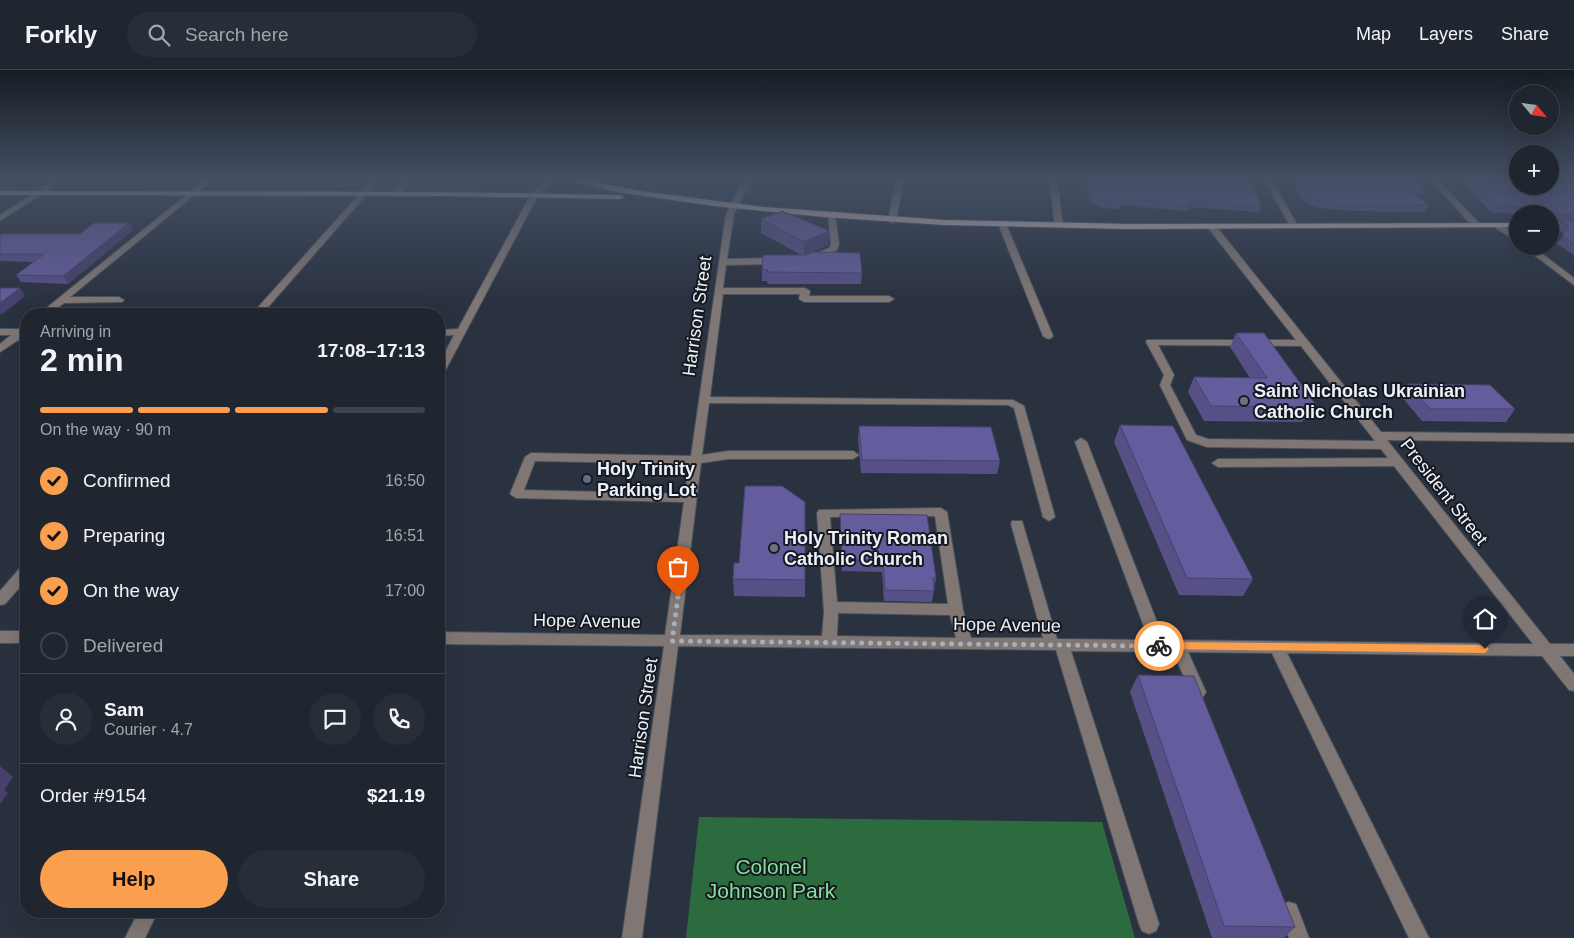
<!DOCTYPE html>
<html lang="en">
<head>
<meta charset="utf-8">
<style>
  :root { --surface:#202630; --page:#282e38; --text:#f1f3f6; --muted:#a2a5ab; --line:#3d434c; --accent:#fa9f4e }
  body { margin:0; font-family:Helvetica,sans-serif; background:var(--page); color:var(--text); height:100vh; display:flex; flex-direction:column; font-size:19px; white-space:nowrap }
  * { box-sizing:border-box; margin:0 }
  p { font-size:16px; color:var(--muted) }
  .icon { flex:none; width:28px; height:28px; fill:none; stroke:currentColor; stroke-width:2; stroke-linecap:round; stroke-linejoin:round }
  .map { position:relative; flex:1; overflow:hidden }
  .side { position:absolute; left:20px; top:238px; width:425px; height:610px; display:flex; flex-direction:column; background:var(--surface); border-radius:20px; box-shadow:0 5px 20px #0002,0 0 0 1px var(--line) }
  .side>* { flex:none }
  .needle { width:32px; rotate:119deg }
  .fabs { position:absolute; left:1509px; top:15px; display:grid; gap:10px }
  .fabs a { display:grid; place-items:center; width:50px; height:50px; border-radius:50%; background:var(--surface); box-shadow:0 5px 20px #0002,0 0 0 1px var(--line); font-size:25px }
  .pin { position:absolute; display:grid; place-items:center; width:42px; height:42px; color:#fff; margin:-51px -21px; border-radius:50% 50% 50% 0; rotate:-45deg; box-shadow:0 0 5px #0007 }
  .pin .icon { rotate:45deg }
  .courier { position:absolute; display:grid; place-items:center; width:50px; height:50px; margin:-25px; border:4px solid #fa9f4e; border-radius:50%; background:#fff; color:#222; box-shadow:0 1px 6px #0007 }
  .summary em { font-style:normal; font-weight:800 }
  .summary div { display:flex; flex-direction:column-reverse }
  .summary { display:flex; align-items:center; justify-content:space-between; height:85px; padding:0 20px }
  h1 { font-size:32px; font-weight:800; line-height:38px }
  .bar { display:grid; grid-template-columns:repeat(4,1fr); gap:8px 5px; align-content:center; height:60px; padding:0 20px }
  .bar i { height:6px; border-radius:4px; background:var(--line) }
  .bar .current { background:var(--accent) }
  .bar p { grid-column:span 4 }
  .line { display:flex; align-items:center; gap:12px; padding:0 20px; border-top:1px solid var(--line) }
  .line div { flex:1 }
  .round { display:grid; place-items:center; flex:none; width:52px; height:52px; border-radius:26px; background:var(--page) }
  ol { padding:0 20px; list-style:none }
  li { display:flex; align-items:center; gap:15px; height:55px }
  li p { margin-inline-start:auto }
  li .icon { padding:5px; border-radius:50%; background:var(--accent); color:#111; stroke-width:4 }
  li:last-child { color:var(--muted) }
  li i { width:28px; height:28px; border:2px solid var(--line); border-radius:50% }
  .primary-button { display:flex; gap:10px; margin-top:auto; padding:10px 20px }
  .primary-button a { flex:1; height:58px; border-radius:30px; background:var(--accent); color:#111; font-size:20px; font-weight:800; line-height:58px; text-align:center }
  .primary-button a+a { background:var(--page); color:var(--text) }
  header { display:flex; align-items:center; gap:30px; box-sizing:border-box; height:70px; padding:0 25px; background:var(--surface); border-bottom:1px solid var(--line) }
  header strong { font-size:24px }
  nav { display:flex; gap:28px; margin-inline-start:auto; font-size:18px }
  .search { width:350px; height:45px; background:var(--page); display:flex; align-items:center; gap:12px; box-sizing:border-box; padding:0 18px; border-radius:28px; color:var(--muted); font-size:19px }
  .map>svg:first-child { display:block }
</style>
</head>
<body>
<header>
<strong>Forkly</strong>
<div class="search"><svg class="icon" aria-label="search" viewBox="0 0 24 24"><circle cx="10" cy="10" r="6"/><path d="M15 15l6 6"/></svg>Search here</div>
<nav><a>Map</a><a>Layers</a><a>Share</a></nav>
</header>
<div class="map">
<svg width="1574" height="868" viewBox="0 0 1574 868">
  <rect width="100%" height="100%" fill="#2a3240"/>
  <path fill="#2c6b3e" d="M699 747 1102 752 1135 868H686Z"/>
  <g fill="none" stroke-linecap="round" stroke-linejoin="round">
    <g stroke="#49515e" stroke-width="2">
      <path id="minor" d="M56 109H65L0 151V145Z
        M206 109H214L70 227H119L124 230 122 232 64 233 50 244H39Z
        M373 109H380L262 244H252Z
        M406 109H413L400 126H394V122Z
        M546 109H554L537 127 444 303 439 306V294L454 265 439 266V260L458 259 530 126Z
        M744 109H752L734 144 727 189 778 188 782 191 778 194 726 195 723 218H805L810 221 809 226H889L894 229 889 232H804L799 229 800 224H723L710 327 1013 330 1024 336 1055 447 1049 451 1043 447 1014 338 1008 335 709 333 702 385 728 381H853L859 385 853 389H728L701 393 680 565 822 566 824 542 817 443 819 440 941 438 947 442 963 540 971 568H1043L1011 454 1012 451H1022L1023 454 1057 569 1149 570 1075 372 1081 368 1087 372 1164 570 1533 574 1394 396 1218 397 1212 393 1218 389 1388 388 1381 379 1207 377 1187 370 1160 315 1164 305 1146 272 1147 270H1296L1209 159V155H1215L1381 362 1574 364V372L1387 370 1550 574H1574V586H1560L1574 604V621L1569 620 1542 586 1287 583 1429 868H1409L1272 583 1188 582 1206 622 1203 627 1198 629 1193 627 1173 582 1071 581 1159 854 1156 861 1149 864 1142 861 1139 854 1056 580 678 576 642 868H622L664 576 439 574V562L665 565 684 432 516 428 510 424 525 387 531 383 691 386 726 144ZM1158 275 1301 276 1375 371 1208 369 1196 365 1170 315 1174 305ZM535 391 689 394 685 424 524 420ZM935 446 948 534 837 532 830 447ZM838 543 950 545 956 568 837 566Z
        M896 109H904L896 151 892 153 888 151Z
        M1049 109H1057L1063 156 1059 158 1055 156Z
        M1264 109H1271L1298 156 1297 158 1290 156Z
        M1430 109H1437L1479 153V157H1473Z
        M828 144 835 146 839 174 837 180 815 190H809V186L829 178 831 174Z
        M1494 153H1500L1518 166V172L1494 157Z
        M1000 154 1007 156 1053 266 1051 268 1048 269 1043 266 999 156Z
        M1522 176H1532L1574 208V215Z
        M26 255V265L0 282V274L11 265H0V259H19Z
        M26 496V510L5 534 0 535V521L21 497Z
        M0 561H26V573H0Z
        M1289 832 1296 834 1309 868H1289L1280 841 1282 834Z
        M139 841H158L145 868H125Z"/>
    </g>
    <g stroke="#49515e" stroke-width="2">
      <path id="major" d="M566 109H580L641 121 763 137 945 150 1128 154 1518 153V157L1128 159 945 155 824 147 714 136 617 122Z
        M0 121 444 122 620 125 624 127 620 129 444 126 0 125Z
        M1574 152V156L1550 157V153Z"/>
    </g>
    <use href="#minor" fill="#807774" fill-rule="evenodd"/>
    <use href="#major" fill="#cebbb6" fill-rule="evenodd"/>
  </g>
  <path fill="#565087" d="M1085 109H1249L1261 135 1259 142 1189 137 1188 141 1121 135 1120 139 1102 138 1090 132Z
    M1292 109H1415L1424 118 1421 124H1414L1429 135 1425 142 1354 141 1319 138 1311 136 1303 130Z
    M1459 109H1574V151H1550V144H1521L1491 142Z
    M761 149 829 161 828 175 813 182 862 203 861 214H768L767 211H762V200L801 185 761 163Z
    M1561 151H1574V185L1557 174 1564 164 1556 159Z
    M133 160 68 214 21 212 16 205 34 192 0 191V165L80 164Z
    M1236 263 1316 335 1308 350H1303L1302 352 1204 351 1188 322 1194 307 1250 308 1230 277Z
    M1408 314 1515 339 1506 352 1422 351 1401 326Z
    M1120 355 1253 509 1243 526 1179 525 1114 372Z
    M859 356 1000 391 997 404 861 403 858 369Z
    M840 444 936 508 932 532 884 531 882 502 842 501 840 455Z
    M733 509 805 510V527L734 526Z
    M1138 605 1295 857 1284 868H1212L1130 622Z"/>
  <path fill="#46416e" d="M129 153 133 160 68 214 63 206Z
    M829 161 828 175 804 186V172Z
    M20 218 25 226 1 245 0 243V233Z
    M0 696 13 707 4 720 0 716Z
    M0 716 8 723 0 734Z"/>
  <path fill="#645d9d" stroke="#46416e" d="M1088 109H1249L1261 135 1191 131 1190 134 1121 129V133L1104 131 1091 126Z
    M1297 109H1415L1424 118 1405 117 1429 135H1357L1322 132 1314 130 1306 124Z
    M1470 109H1518V116H1550V109H1574V144H1555L1553 146 1540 138 1495 135Z
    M782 141 829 161 804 172 761 149Z
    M1561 151H1574V174L1562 166 1569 156Z
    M94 153H129L63 206 16 205 44 184H0V165L2 164H80Z
    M813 182 860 183 862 203 767 202 768 200H762L763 185H806Z
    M0 218H20L0 233Z
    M1236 263H1264L1316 335 1308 334 1310 337 1211 336 1194 307 1267 308Z
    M1408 314 1490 315 1515 339H1430Z
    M1120 355 1173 356 1253 509 1187 508Z
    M859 356 991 357 1000 391 862 390Z
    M745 416H782L805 432V510L733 509 734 493H739Z
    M840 444 927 445 936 508H933L934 521 885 520 883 490H842Z
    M1138 605 1194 606 1295 857 1224 856Z"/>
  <linearGradient id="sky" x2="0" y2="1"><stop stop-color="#171c23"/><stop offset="0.47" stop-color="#444f64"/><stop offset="1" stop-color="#444f64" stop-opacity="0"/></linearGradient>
  <rect width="1574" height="231" fill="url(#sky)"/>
  <path fill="#fa9f4e" d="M1159 572 1485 575 1489 579 1485 583 1159 579 1155 576Z"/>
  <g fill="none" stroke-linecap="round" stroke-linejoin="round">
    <path stroke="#a9afba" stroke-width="5" stroke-dasharray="0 9" d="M678 527 672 571 1159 576"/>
  </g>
  <g fill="#6b7280" stroke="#161a20" stroke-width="2">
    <circle cx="1244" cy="331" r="5"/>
    <circle cx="774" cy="478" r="5"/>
  </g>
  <circle fill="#5c6f8a" stroke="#161a20" stroke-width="2" cx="587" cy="409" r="5"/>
  <g text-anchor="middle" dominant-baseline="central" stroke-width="4" stroke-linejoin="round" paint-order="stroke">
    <g font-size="18" fill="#edf3fc" stroke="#161a20">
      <text transform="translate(697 246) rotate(-82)">Harrison Street</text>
      <text transform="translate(1444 422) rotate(52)">President Street</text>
      <text transform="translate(587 551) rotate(1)">Hope Avenue</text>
      <text transform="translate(1007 555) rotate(1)">Hope Avenue</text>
      <text transform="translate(643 648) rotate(-82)">Harrison Street</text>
    </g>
    <g font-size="18" font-weight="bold" fill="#edf3fc" stroke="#161a20" text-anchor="start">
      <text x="1254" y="321">Saint Nicholas Ukrainian<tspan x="1254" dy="21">Catholic Church</tspan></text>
      <text x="597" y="399">Holy Trinity<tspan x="597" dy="21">Parking Lot</tspan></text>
      <text x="784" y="468">Holy Trinity Roman<tspan x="784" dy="21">Catholic Church</tspan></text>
    </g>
    <g font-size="21" fill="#86e09b" stroke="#161a20">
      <text x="771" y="796">Colonel<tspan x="771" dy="24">Johnson Park</tspan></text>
    </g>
  </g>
</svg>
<div class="fabs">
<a><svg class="needle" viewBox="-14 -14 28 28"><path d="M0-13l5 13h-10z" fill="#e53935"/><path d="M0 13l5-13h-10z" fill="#a2a5ab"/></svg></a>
<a>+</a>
<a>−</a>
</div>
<div class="pin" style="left:678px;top:527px;background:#ea580c"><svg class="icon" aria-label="bag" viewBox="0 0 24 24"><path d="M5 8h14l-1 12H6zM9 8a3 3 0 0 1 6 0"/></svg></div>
<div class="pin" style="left:1485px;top:579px;background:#1f2937"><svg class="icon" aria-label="home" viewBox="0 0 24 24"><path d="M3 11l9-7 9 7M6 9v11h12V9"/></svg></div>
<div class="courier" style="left:1159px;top:576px"><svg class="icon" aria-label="bike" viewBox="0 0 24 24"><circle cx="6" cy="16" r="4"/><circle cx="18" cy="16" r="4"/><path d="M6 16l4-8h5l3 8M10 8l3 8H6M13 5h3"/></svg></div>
<section class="side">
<div class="summary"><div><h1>2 min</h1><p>Arriving in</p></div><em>17:08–17:13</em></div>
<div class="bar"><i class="current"></i><i class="current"></i><i class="current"></i><i></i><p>On the way · 90 m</p></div>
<ol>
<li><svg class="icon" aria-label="check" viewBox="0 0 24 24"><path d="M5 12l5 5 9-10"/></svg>Confirmed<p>16:50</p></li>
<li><svg class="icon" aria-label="check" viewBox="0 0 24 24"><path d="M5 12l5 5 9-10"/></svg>Preparing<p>16:51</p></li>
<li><svg class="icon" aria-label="check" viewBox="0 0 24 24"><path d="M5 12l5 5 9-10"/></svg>On the way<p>17:00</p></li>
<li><i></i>Delivered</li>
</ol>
<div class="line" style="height:90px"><a class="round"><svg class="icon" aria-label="person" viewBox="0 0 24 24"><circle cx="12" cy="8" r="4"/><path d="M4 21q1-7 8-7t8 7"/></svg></a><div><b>Sam</b><p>Courier · 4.7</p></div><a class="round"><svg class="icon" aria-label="chat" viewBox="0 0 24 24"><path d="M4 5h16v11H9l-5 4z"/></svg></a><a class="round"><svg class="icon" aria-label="phone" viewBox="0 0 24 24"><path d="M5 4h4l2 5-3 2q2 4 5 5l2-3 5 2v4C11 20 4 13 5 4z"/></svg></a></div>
<div class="line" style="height:65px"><div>Order #9154</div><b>$21.19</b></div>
<div class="primary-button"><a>Help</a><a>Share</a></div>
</section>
</div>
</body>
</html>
